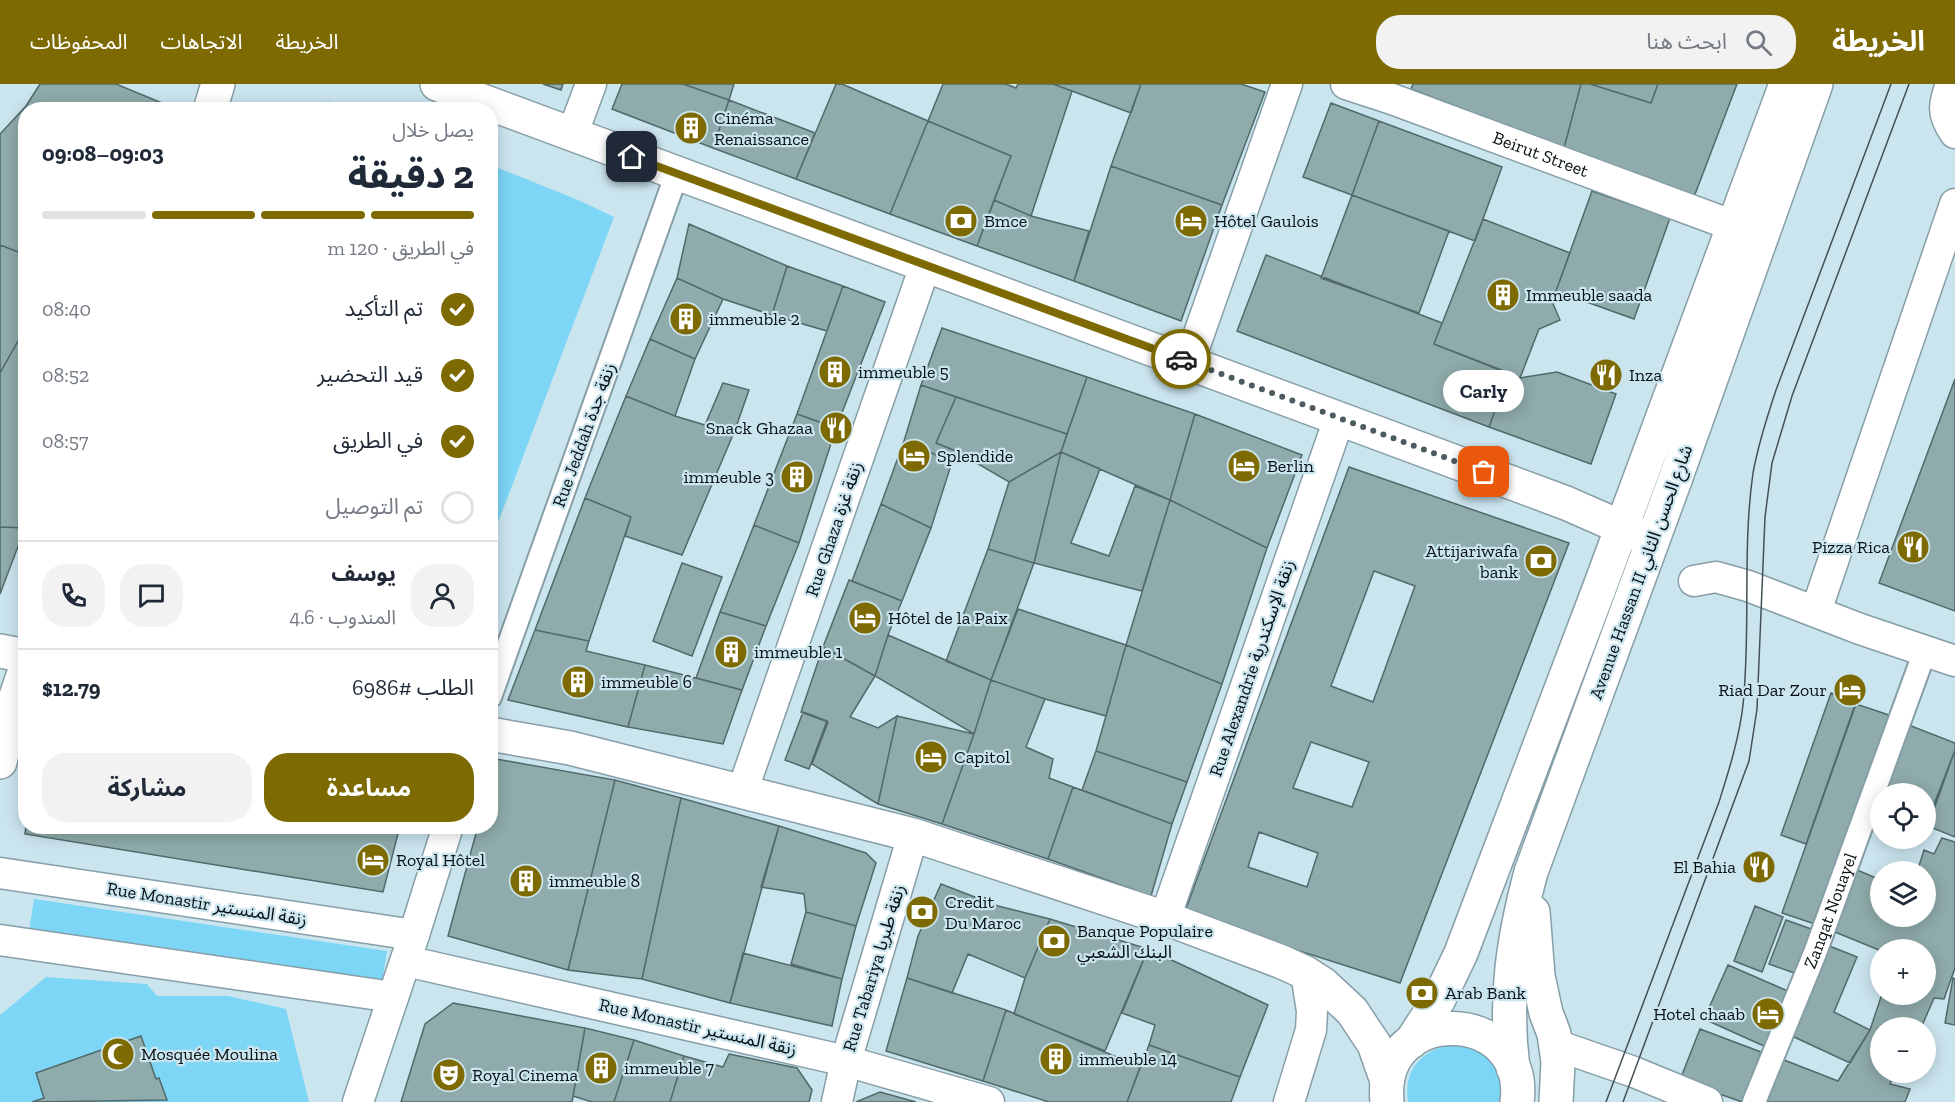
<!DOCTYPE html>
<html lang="ar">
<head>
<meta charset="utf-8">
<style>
  :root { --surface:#fff; --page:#f2f2f3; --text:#1f2937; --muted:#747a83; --line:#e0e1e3; --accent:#7e6a02 }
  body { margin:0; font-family:"Zilla Slab","Noto Sans Arabic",serif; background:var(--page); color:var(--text); direction:rtl; height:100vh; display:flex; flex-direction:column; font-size:22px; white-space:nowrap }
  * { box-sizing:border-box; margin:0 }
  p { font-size:20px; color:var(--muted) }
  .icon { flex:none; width:33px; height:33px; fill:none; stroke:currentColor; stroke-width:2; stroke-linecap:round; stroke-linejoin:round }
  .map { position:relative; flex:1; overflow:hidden; direction:ltr }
  .details { position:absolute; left:18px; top:18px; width:480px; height:732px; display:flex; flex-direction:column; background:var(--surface); border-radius:24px; box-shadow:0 3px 15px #0003; direction:rtl }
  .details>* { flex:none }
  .controls { position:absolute; left:1870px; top:699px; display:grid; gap:12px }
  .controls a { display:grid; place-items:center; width:66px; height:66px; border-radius:50%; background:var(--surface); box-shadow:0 3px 15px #0003; font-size:30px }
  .pin { position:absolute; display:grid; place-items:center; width:51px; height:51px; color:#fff; margin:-26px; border-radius:12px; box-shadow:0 3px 9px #0006 }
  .courier { position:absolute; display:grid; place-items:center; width:60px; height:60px; margin:-30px; border:4px solid #7e6a02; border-radius:50%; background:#fff; color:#222; box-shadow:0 2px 8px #0007 }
  .bubble { position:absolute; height:42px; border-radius:21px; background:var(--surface); box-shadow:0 3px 15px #0003; font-size:20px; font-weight:700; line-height:42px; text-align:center; direction:rtl }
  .overview em { font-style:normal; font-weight:700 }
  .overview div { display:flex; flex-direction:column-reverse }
  .overview { display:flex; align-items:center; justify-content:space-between; height:102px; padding:0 24px }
  h1 { font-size:39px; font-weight:700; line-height:45px }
  .bar { display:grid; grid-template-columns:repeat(4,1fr); gap:9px 6px; align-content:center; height:72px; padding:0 24px }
  .bar i { height:8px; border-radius:4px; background:var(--line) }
  .bar .selected { background:var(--accent) }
  .bar p { grid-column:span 4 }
  .line { display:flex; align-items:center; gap:15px; padding:0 24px; border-top:2px solid var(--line) }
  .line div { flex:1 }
  .round { display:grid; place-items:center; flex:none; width:63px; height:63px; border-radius:24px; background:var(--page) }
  ol { padding:0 24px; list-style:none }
  li { display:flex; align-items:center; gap:18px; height:66px }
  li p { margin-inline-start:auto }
  li .icon { padding:6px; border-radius:50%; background:var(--accent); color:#fff; stroke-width:4 }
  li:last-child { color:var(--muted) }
  li i { width:33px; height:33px; border:3px solid var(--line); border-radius:50% }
  .primary-button { display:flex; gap:12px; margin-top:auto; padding:12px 24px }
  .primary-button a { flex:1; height:69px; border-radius:24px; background:var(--accent); color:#fff; font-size:24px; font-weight:700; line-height:69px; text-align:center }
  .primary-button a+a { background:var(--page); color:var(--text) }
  header { display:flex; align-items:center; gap:36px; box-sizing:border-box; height:84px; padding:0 30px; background:var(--accent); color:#fff }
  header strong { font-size:28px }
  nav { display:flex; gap:33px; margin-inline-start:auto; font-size:21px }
  .search { width:420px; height:54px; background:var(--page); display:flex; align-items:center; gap:15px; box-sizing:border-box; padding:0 21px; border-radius:24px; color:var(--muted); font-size:22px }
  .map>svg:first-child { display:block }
</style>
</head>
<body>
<header>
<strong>الخريطة</strong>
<div class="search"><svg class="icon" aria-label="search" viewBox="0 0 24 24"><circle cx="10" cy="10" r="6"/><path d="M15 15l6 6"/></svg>ابحث هنا</div>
<nav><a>الخريطة</a><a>الاتجاهات</a><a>المحفوظات</a></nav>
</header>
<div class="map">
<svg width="1955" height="1018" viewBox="0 0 1955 1018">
  <rect width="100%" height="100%" fill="#cbe5ef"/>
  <path fill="#7dd6f6" d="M328 17 349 25H314Z
    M491 81 578 116 614 133 491 457Z
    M34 815 387 867 382 899 29 848Z
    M46 893 147 900 157 912H228L286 925 309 1018H0V931Z
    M1455 960C1494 966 1500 981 1502 1018H1408C1403 984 1423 965 1455 960Z"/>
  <path fill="#8fabab" stroke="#506a6b" stroke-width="1.5" fill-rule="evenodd" d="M40 0H116L179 26H26V171L0 161V50L26 22Z
    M543 0H563L561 6Z
    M622 0H683L729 16 713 64 612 25Z
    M683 0H734L729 16Z
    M836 0H842L928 37 890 130 796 95Z
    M943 0H1006L1016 4 1018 0H1053L1072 7 1031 132 994 116 1011 72 928 37Z
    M1053 0H1141L1131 29Z
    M1141 0H1241L1265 8 1222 121 1111 82Z
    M1413 0H1581L1564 64 1411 5Z
    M1581 0H1590L1651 19 1658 0H1737L1694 113 1564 64Z
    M1590 0H1658L1651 19Z
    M729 16 815 49 796 95 713 64Z
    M1331 19 1379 37 1352 111 1303 93Z
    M928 37 1011 72 977 162 890 130Z
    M1379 37 1502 83 1475 157 1352 111Z
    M1111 82 1222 121 1181 237 1074 197Z
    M1592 107 1670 134 1634 235 1556 207Z
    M1352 111 1449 147 1419 229 1321 194Z
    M994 116 1031 132 1089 147 1074 197 977 162Z
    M1483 135 1570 169 1556 207 1551 215 1560 236 1539 245 1520 294 1434 260Z
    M689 140 787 182 772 231 723 215 677 194Z
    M0 161 26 171V250H22L0 289Z
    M1266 171 1442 239 1434 260 1509 289 1489 343 1237 247Z
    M787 182 843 202 827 247 772 231Z
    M677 194 723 215 695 275 650 255Z
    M843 202 885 218 836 344 797 330Z
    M942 244 1087 293 1067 350 921 301Z
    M22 250H26L25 444 0 443V289Z
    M650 255 695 275 675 332 626 312Z
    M1557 288 1616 310 1591 380 1489 343 1509 289 1520 294Z
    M1087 293 1195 330 1170 416 1061 368Z
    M1955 295V527L1879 499Z
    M723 299 749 306 735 346 682 471 625 452 631 433 585 414 626 312 675 332 705 341Z
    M921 301 956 313 936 359 956 367 952 378 904 357Z
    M956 313 1067 350 1061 368 1009 398 956 367 936 359Z
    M797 330 836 344 799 459 754 441Z
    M1195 330 1302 371 1267 464 1170 416Z
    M904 357 952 378 931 444 881 420Z
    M1061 368 1034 479 988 465 1009 398Z
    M1061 368 1100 385 1071 459 1109 472 1135 402 1170 416 1142 507 1034 479Z
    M1349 383 1569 459 1400 899 1184 830ZM1374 487 1415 502 1373 618 1331 602ZM1311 658 1369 678 1352 723 1293 704ZM1259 748 1318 769 1307 803 1248 783Z
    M585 414 631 433 589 557 535 546Z
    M1170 416 1267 464 1222 600 1126 561Z
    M881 420 931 444 902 517 852 497Z
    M754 441 799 459 766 542 720 528Z
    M0 443 25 444 0 510Z
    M988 465 1034 479 991 596 946 577Z
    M682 479 722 493 692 572 653 557Z
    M849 496 902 517 888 551 875 592 823 563Z
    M1018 525 1126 561 1106 632 1045 615 991 596Z
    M720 528 766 542 742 606 696 594Z
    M535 546 589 557 586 567 645 581 628 643 508 616Z
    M888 551 991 596 974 650 875 592Z
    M1126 561 1222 600 1187 698 1096 667Z
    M823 563 875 592 850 633 878 644 897 632 878 720 812 680 828 638 801 628Z
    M645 581 742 606 723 660 628 643Z
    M991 596 1045 615 1026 663 1053 675 1049 694 1073 703 1048 775 942 740 974 650Z
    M1831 609 1856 618 1806 760 1781 751Z
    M1856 620 1889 631 1815 840 1782 829Z
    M803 628 827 637 809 685 785 676Z
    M897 632 974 650 942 740 878 720Z
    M1906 640 1955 659V666L1926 741V710H1882Z
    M1955 666V753L1928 742Z
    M1096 667 1187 698 1172 740 1082 706Z
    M496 675 615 696 568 886 448 852 478 742H490V694Z
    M615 696 681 714 642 895 568 886Z
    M1073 703 1172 740 1151 812 1048 775Z
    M1881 712V741L1872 738Z
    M681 714 779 742 730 919 642 895Z
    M26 742H400L383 808 25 750Z
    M779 742 866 769 876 779 856 842 806 828 804 810 761 803Z
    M1942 754 1955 758V884L1944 915 1934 914 1921 944H1881V988H1894L1890 1000 1910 1005 1905 1018H1761L1779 974 1838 997 1870 946 1882 910H1926V866H1881V867L1835 848 1857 786 1881 796V832H1926V788H1917L1924 766 1934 770Z
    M941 800 998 822 1050 835 1025 894 968 870 952 909 907 894 918 852Z
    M1755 822 1783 833 1762 888 1734 877Z
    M806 828 856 842 842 895 791 880Z
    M1050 835 1148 865 1105 967 1014 930 1025 894Z
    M1786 836 1814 846 1797 890 1769 880Z
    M1827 861 1857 873 1834 928 1870 946 1850 979 1792 952Z
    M1148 865 1268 921 1240 993 1149 961 1155 941 1122 929Z
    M743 869 842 895 832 942 730 919Z
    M1728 881 1790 908 1766 963 1704 935Z
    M907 894 1006 926 983 997 886 967Z
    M1953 894 1955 895V941L1945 939Z
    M453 919 585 944 572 1018H401L425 940Z
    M1006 926 1140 983 1127 1018H1049L983 997Z
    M585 944 634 956 614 1018H592L573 1012Z
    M1700 945 1761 968 1742 1018 1680 996Z
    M141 952 156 995 159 994 167 1016 32 1018 44 1014 36 989Z
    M634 956 684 972 670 1018H614Z
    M1149 961 1240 993 1231 1018H1127Z
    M729 970 797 984 812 1006 809 1018H670L684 972 723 983Z
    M880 1008 916 1018H856Z"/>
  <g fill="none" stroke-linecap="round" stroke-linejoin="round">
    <g stroke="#869ea8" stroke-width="26">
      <g id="pedestrian">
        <path d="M490 613 677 89"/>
        <path id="s1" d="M1754 1018 1815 869 1925 567"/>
      </g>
    </g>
    <g stroke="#869ea8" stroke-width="33">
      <g id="minor">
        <path id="s2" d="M1346 0 1392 15 1734 142"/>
        <path d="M1951 0C1944 21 1941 29 1955 49"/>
        <path d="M572 51 591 0"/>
        <path d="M1189 278 1287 0"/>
        <path d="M1694 497 1716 493 1748 502 1860 545 1955 577"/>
        <path d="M1816 527 1955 120"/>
        <path d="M742 708 925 182"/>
        <path d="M0 789 414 851"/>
        <path d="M1165 834 1339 335"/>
        <path d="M0 856 393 913"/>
        <path d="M406 877 846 977 989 1018"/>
        <path d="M1556 961 1634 988 1707 1018"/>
        <path d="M358 1018 414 851 448 742"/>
        <path d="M837 1018 846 977 913 751"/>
        <path d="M1289 1018 1311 946 1312 927 1306 889"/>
      </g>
    </g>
    <g stroke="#869ea8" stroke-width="36">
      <path id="tertiary" d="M210 26 218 0
        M0 678 14 618 26 583"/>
    </g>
    <g stroke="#869ea8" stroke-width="36">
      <path id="secondary" d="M437 0 1566 419 1648 455
        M0 567 26 572
        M490 650 570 664 913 751 1165 834 1282 878 1306 889 1323 900 1352 927 1374 960 1387 997"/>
    </g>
    <g stroke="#869ea8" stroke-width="36">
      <path id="primary" d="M1533 828 1538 892 1546 929 1554 950 1558 978 1556 1018
        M1411 958 1439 915 1461 869 1599 505 1786 0
        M1513 984C1504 915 1513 855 1531 788L1675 396 1816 0
        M1387 1018C1377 918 1530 922 1517 1018"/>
    </g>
    <use href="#pedestrian" stroke="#fff" stroke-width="22"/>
    <use href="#minor" stroke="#fff" stroke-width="30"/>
    <use href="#tertiary" stroke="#fff" stroke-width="33"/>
    <use href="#secondary" stroke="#fff" stroke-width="33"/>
    <use href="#primary" stroke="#fff" stroke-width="33"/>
    <path stroke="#435157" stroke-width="1.5" d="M1606 1018 1719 718C1729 686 1739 655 1743 621 1751 544 1742 466 1753 389 1758 361 1767 333 1776 306L1891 0
      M1623 1018 1749 677 1757 625 1765 433 1772 379 1792 312 1909 0"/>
  </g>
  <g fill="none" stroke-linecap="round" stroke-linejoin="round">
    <path stroke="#4c5b60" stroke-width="6" stroke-dasharray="0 10.8" d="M1181 275 1484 388"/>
    <path stroke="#7e6a02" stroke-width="8" d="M632 73 1181 275"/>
  </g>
  <defs>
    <g id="building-disc" transform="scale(1.725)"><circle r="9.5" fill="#7e6a02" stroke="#cbe5ef"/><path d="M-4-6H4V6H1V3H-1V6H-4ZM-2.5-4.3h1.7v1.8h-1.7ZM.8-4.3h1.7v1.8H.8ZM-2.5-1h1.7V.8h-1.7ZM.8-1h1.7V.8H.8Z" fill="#fff"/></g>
    <g id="bank-disc" transform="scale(1.725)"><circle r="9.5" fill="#7e6a02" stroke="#cbe5ef"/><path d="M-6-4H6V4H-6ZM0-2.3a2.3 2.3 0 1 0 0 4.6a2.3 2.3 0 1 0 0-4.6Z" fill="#fff"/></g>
    <g id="hotel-disc" transform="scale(1.725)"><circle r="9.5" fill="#7e6a02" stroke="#cbe5ef"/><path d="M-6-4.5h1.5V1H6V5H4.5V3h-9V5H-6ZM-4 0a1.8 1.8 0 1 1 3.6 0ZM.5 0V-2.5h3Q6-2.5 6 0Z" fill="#fff"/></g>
    <g id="restaurant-disc" transform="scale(1.725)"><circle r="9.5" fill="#7e6a02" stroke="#cbe5ef"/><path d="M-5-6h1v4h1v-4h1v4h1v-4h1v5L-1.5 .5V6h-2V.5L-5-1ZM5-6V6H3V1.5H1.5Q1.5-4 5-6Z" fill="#fff"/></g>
    <g id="mosque-disc" transform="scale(1.725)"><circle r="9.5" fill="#7e6a02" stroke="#cbe5ef"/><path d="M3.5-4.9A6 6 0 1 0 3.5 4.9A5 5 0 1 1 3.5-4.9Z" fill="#fff"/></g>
    <g id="theatre-disc" transform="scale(1.725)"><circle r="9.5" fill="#7e6a02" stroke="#cbe5ef"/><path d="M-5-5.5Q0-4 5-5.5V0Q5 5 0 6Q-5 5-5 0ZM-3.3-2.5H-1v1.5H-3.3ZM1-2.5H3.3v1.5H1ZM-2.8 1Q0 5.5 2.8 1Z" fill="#fff"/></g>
  </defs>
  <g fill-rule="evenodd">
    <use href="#building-disc" x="691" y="44"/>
    <use href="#bank-disc" x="961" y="137"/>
    <use href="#hotel-disc" x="1191" y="137"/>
    <use href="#building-disc" x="1503" y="211"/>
    <use href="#building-disc" x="686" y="235"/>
    <use href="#building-disc" x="835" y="288"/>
    <use href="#restaurant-disc" x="1606" y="291"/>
    <use href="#restaurant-disc" x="836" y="344"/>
    <use href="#hotel-disc" x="914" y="372"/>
    <use href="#hotel-disc" x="1244" y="382"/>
    <use href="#building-disc" x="797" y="393"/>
    <use href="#restaurant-disc" x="1913" y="463"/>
    <use href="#bank-disc" x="1541" y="477"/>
    <use href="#hotel-disc" x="865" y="534"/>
    <use href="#building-disc" x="731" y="568"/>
    <use href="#building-disc" x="578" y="598"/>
    <use href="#hotel-disc" x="1850" y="606"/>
    <use href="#hotel-disc" x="931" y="673"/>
    <use href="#hotel-disc" x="373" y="776"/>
    <use href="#restaurant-disc" x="1759" y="783"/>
    <use href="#building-disc" x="526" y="797"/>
    <use href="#bank-disc" x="922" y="828"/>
    <use href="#bank-disc" x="1054" y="857"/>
    <use href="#bank-disc" x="1422" y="909"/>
    <use href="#hotel-disc" x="1768" y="930"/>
    <use href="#mosque-disc" x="118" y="970"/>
    <use href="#building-disc" x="1056" y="975"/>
    <use href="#building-disc" x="601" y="984"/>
    <use href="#theatre-disc" x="449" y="991"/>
  </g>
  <g text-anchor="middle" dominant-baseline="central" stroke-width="4.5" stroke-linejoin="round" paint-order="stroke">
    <g font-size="18" fill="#071013" stroke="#cbe5ef" text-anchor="start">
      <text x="714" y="34">Cinéma<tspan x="714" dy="21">Renaissance</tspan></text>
      <text x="984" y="137">Bmce</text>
      <text x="1214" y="137">Hôtel Gaulois</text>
      <text x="1526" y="211">Immeuble saada</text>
      <text x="709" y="235">immeuble 2</text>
      <text x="858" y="288">immeuble 5</text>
      <text x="1629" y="291">Inza</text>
      <text x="813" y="344" text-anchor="end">Snack Ghazaa</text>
      <text x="937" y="372">Splendide</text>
      <text x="1267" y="382">Berlin</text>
      <text x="774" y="393" text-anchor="end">immeuble 3</text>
      <text x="1890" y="463" text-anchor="end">Pizza Rica</text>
      <text x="1518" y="467" text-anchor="end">Attijariwafa<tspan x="1518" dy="21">bank</tspan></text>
      <text x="888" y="534">Hôtel de la Paix</text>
      <text x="754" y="568">immeuble 1</text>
      <text x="601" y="598">immeuble 6</text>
      <text x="1827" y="606" text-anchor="end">Riad Dar Zour</text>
      <text x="954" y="673">Capitol</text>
      <text x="396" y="776">Royal Hôtel</text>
      <text x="1736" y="783" text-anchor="end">El Bahia</text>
      <text x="549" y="797">immeuble 8</text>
      <text x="945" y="818">Credit<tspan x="945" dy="21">Du Maroc</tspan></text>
      <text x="1077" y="847">Banque Populaire<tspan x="1077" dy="21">البنك الشعبي</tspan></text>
      <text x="1445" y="909">Arab Bank</text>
      <text x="1745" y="930" text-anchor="end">Hotel chaab</text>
      <text x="141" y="970">Mosquée Moulina</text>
      <text x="1079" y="975">immeuble 14</text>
      <text x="624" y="984">immeuble 7</text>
      <text x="472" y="991">Royal Cinema</text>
    </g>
    <g font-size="18" fill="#071013" stroke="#cbe5ef">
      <text stroke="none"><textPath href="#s2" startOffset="207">Beirut Street</textPath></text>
      <text transform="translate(584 351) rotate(-70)">Rue Jeddah زنقة جدة</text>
      <text transform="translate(834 445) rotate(-71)">Rue Ghaza زنقة غزة</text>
      <text transform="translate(1641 488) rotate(-70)">Avenue Hassan II شارع الحسن الثاني</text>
      <text transform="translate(1252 584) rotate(-71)">Rue Alexandrie زنقة الإسكندرية</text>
      <text transform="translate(207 820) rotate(9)">Rue Monastir زنقة المنستير</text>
      <text stroke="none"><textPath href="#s1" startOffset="206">Zanqat Nouayel</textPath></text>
      <text transform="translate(874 884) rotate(-73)">Rue Tabariya زنقة طبريا</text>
      <text transform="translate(698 943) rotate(13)">Rue Monastir زنقة المنستير</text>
    </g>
  </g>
</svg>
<div class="controls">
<a><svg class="icon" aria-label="locate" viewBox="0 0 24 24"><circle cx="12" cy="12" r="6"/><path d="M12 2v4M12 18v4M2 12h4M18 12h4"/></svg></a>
<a><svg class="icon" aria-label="layers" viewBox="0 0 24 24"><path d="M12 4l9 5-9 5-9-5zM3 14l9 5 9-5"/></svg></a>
<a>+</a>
<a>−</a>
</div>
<div class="pin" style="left:1484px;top:388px;background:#ea580c"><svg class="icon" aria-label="bag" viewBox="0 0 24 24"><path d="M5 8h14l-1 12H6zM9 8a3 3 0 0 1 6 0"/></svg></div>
<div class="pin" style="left:632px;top:73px;background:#1f2937"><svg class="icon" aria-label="home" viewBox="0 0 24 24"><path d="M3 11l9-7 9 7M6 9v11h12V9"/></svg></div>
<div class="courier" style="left:1181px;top:275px"><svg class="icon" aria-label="car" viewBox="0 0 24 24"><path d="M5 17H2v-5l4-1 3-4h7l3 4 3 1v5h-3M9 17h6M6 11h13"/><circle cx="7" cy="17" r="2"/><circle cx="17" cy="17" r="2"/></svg></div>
<div class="bubble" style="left:1443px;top:286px;width:81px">Carly</div>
<section class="details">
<div class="overview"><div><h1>2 دقيقة</h1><p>يصل خلال</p></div><em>09:03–09:08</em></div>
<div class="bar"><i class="selected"></i><i class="selected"></i><i class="selected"></i><i></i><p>في الطريق · 120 m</p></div>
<ol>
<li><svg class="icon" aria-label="check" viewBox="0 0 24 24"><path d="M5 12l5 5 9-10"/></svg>تم التأكيد<p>08:40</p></li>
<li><svg class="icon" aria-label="check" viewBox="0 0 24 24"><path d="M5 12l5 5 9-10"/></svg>قيد التحضير<p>08:52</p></li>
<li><svg class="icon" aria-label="check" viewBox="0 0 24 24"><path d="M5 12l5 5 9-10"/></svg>في الطريق<p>08:57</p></li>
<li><i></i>تم التوصيل</li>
</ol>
<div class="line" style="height:108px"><a class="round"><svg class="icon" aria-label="person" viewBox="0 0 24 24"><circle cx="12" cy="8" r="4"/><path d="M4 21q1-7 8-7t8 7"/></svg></a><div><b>يوسف</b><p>المندوب · 4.6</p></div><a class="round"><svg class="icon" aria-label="chat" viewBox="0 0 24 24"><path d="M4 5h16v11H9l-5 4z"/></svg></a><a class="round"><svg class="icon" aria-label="phone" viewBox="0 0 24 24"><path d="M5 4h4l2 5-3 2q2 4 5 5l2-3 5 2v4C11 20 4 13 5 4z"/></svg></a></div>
<div class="line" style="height:78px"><div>الطلب #6986</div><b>$12.79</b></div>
<div class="primary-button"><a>مساعدة</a><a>مشاركة</a></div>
</section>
</div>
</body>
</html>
